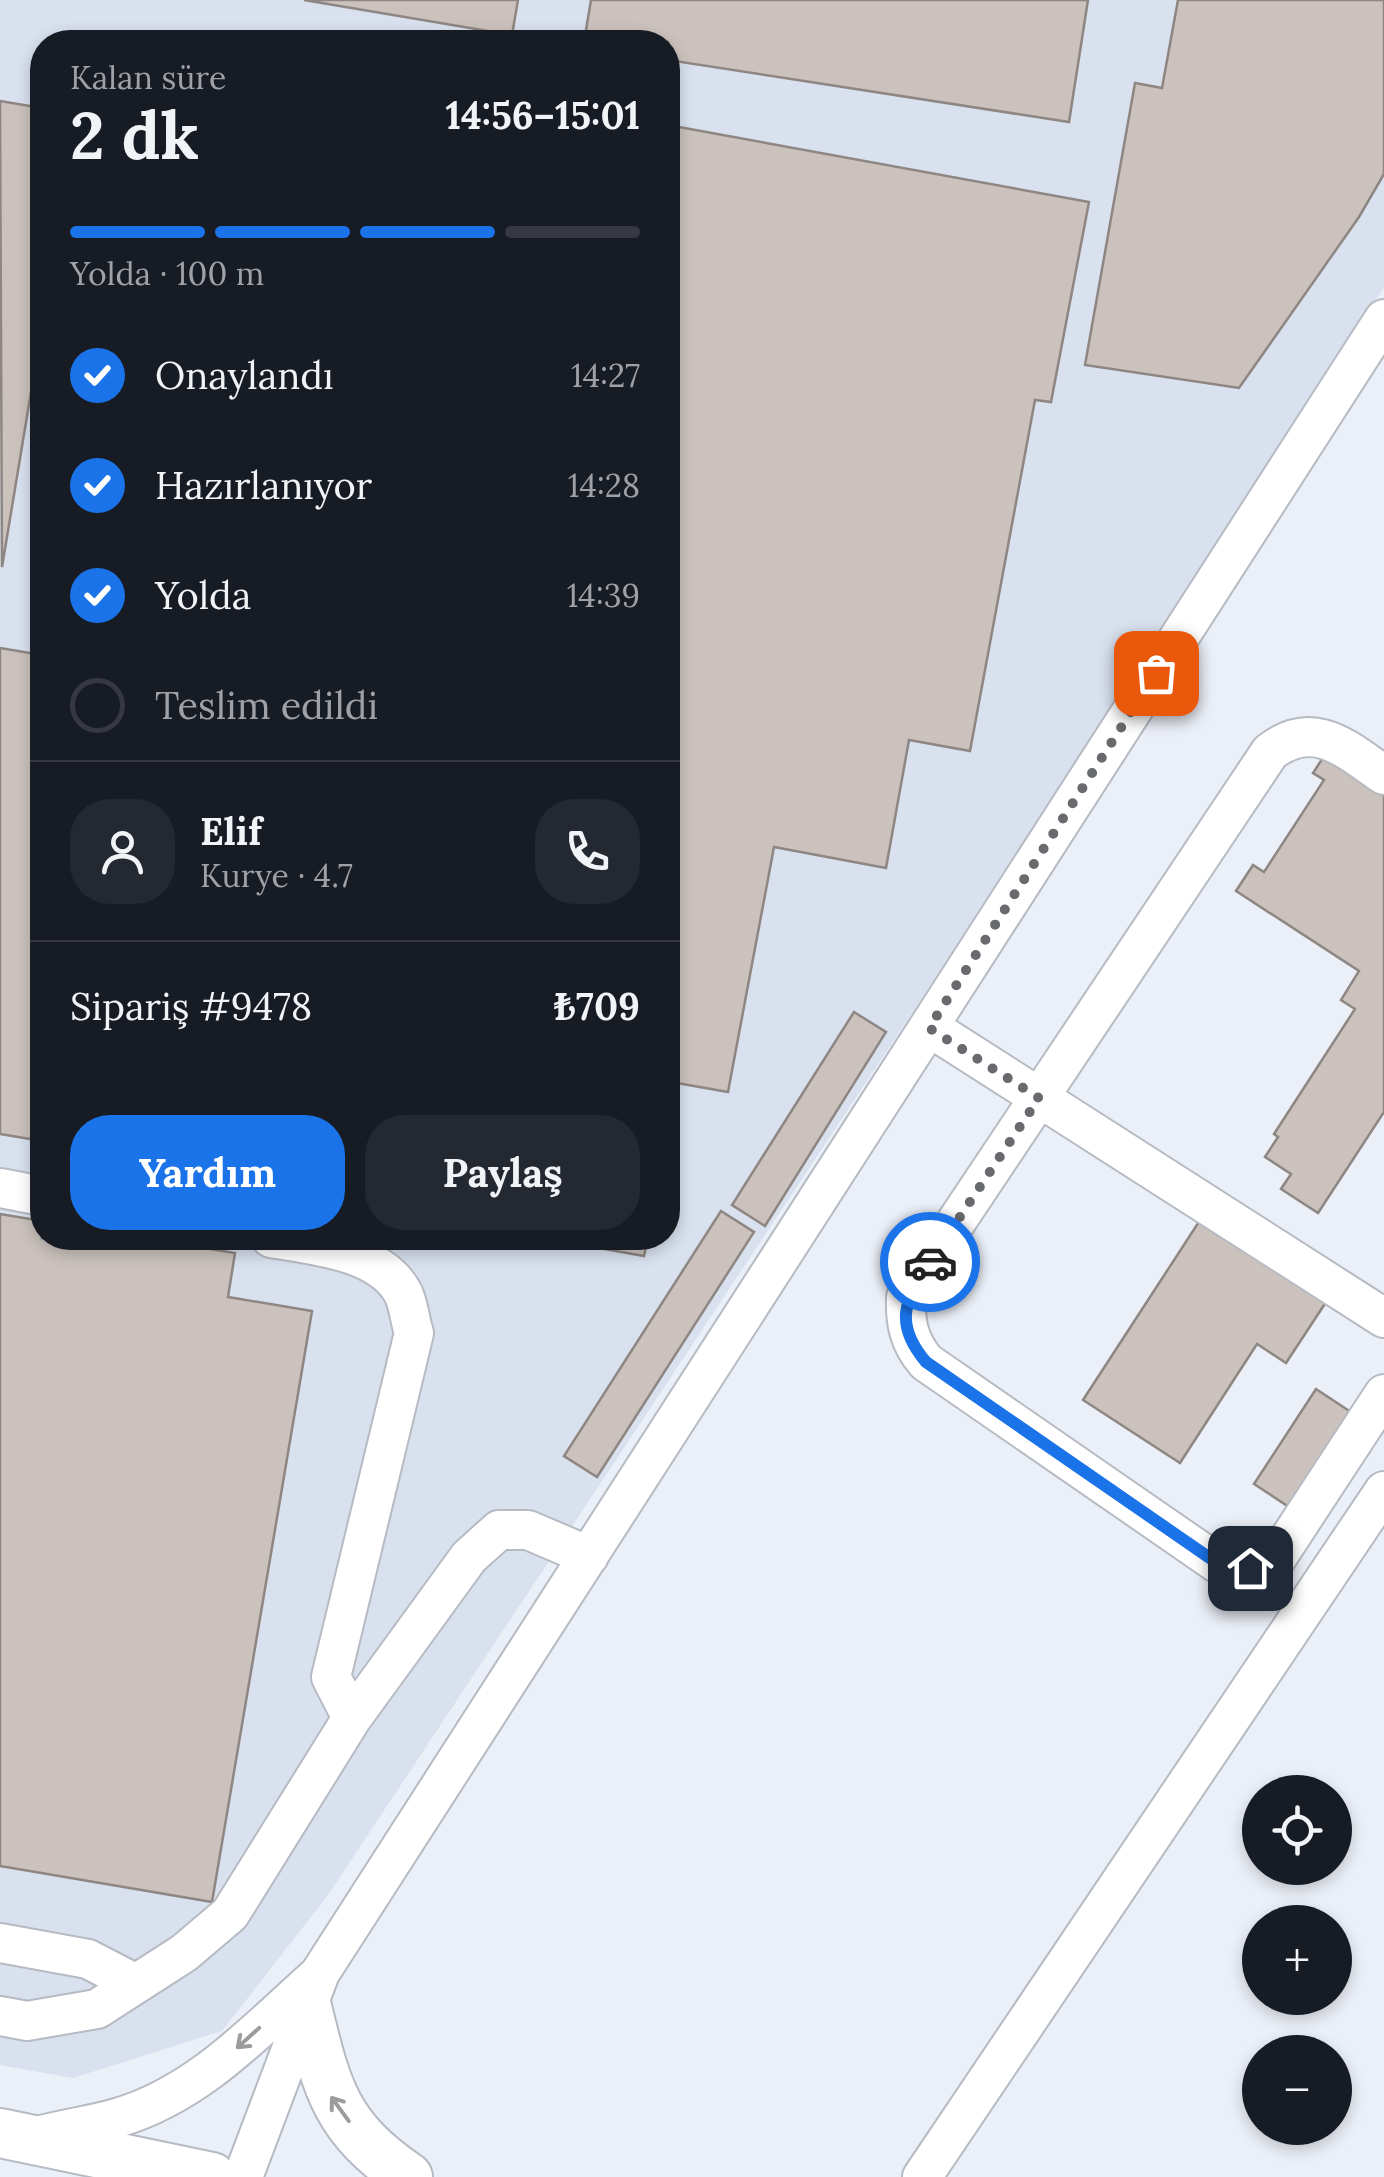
<!DOCTYPE html>
<html lang="tr">
<head>
<meta charset="utf-8">
<style>
  :root { --surface:#171b24; --page:#242831; --text:#f1f3f6; --muted:#9ea1a6; --line:#363941; --accent:#1a73e8 }
  body { margin:0; font-family:Lora,serif; background:var(--page); color:var(--text); height:100vh; display:flex; flex-direction:column; font-size:38px; white-space:nowrap }
  * { box-sizing:border-box; margin:0 }
  p { font-size:32px; color:var(--muted) }
  .icon { flex:none; width:55px; height:55px; fill:none; stroke:currentColor; stroke-width:2; stroke-linecap:round; stroke-linejoin:round }
  .map { position:relative; flex:1; overflow:hidden }
  .drawer { position:absolute; left:30px; top:30px; width:650px; height:1220px; display:flex; flex-direction:column; background:var(--surface); border-radius:40px; box-shadow:0 5px 15px #0003 }
  .drawer>* { flex:none }
  .fabs { position:absolute; left:1242px; top:1775px; display:grid; gap:20px }
  .fabs a { display:grid; place-items:center; width:110px; height:110px; border-radius:50%; background:var(--surface); box-shadow:0 5px 15px #0003; font-size:50px }
  .pin { position:absolute; display:grid; place-items:center; width:85px; height:85px; color:#fff; margin:-42px; border-radius:20px; box-shadow:0 5px 15px #0006 }
  .courier { position:absolute; display:grid; place-items:center; width:100px; height:100px; margin:-50px; border:8px solid #1a73e8; border-radius:50%; background:#fff; color:#222; box-shadow:0 2px 12px #0007 }
  .head em { font-style:normal; font-weight:700 }
  .head div { display:flex; flex-direction:column-reverse }
  .head { display:flex; align-items:center; justify-content:space-between; height:170px; padding:0 40px }
  h1 { font-size:65px; font-weight:700; line-height:75px }
  .bar { display:grid; grid-template-columns:repeat(4,1fr); gap:15px 10px; align-content:center; height:120px; padding:0 40px }
  .bar i { height:12px; border-radius:8px; background:var(--line) }
  .bar .active { background:var(--accent) }
  .bar p { grid-column:span 4 }
  .line { display:flex; align-items:center; gap:25px; padding:0 40px; border-top:2px solid var(--line) }
  .line div { flex:1 }
  .round { display:grid; place-items:center; flex:none; width:105px; height:105px; border-radius:40px; background:var(--page) }
  ol { padding:0 40px; list-style:none }
  li { display:flex; align-items:center; gap:30px; height:110px }
  li p { margin-inline-start:auto }
  li .icon { padding:10px; border-radius:50%; background:var(--accent); color:#fff; stroke-width:4 }
  li:last-child { color:var(--muted) }
  li i { width:55px; height:55px; border:5px solid var(--line); border-radius:50% }
  .cta { display:flex; gap:20px; margin-top:auto; padding:20px 40px }
  .cta a { flex:1; height:115px; border-radius:40px; background:var(--accent); color:#fff; font-size:40px; font-weight:700; line-height:115px; text-align:center }
  .cta a+a { background:var(--page); color:var(--text) }
  .map>svg:first-child { display:block }
</style>
</head>
<body>
<div class="map">
<svg width="1384" height="2177" viewBox="0 0 1384 2177">
  <rect width="100%" height="100%" fill="#ebeff7"/>
  <path fill="#d9e1ef" fill-rule="evenodd" d="M0 0H1384V287L941 969 328 1895 222 2031 73 2078 0 2065ZM42 42H668V1238H42Z"/>
  <path fill="#cbc2bd" stroke="#8e8682" stroke-width="2.5" d="M304 0H518L512 35Z
    M591 0H1088L1069 122 668 60V42H584Z
    M1178 0H1384V174L1359 217 1239 388 1085 365 1135 83 1162 88Z
    M0 101 42 108V326L2 567Z
    M668 125 1089 202 1051 402 1035 400 970 751 909 740 886 868 774 847 728 1092 677 1083 668 1131Z
    M0 648 42 655V1141L0 1134Z
    M1330 747 1384 781V1112L1318 1213 1281 1189 1291 1174 1265 1157 1278 1137 1274 1134 1355 1009 1341 1000 1359 971 1236 891 1253 865 1264 872 1324 780 1313 773Z
    M854 1012 886 1032 765 1226 732 1205Z
    M721 1211 754 1232 597 1477 564 1456Z
    M0 1214 42 1221V1238H142L235 1253 228 1297 312 1311 212 1902 0 1866Z
    M1204 1214 1330 1296 1286 1363 1257 1344 1180 1463 1083 1400Z
    M543 1238H648L644 1256Z
    M1316 1389 1354 1414 1292 1509 1254 1484Z"/>
  <g fill="none" stroke-linecap="round" stroke-linejoin="round">
    <g stroke="#b6bac2" stroke-width="42">
      <path id="minor" d="M1384 775C1346 749 1314 718 1270 752L906 1297C905 1323 909 1342 926 1362L1217 1563 1250 1568 1276 1559 1384 1394
        M929 1027 1384 1318
        M0 1188 42 1196
        M271 1238C313 1245 383 1251 404 1295 409 1307 410 1321 414 1333L331 1677 352 1718
        M0 1943 88 1959 136 1984
        M0 2016 27 2021 97 2009 184 1953 230 1914 352 1718 469 1557 499 1530H528L589 1556
        M34 2137C61 2129 90 2126 117 2118 197 2095 255 2032 315 1978
        M243 2177 320 1973 1384 319
        M922 2177 1384 1491"/>
    </g>
    <g stroke="#b6bac2" stroke-width="52">
      <path id="major" d="M307 2007C327 2089 335 2127 408 2177
        M0 2133 212 2177"/>
    </g>
    <use href="#minor" stroke="#fff" stroke-width="38"/>
    <use href="#major" stroke="#fff" stroke-width="48"/>
  </g>
  <defs><path id="oneway-shaft" d="M-6 0H5M1.5-3L5.5 0L1.5 3" fill="none" stroke-width="1.6" stroke-linecap="round" stroke-linejoin="round" transform="scale(2.5)"/></defs>
  <g stroke="#9b9c9d">
    <use href="#oneway-shaft" transform="translate(248 2038) rotate(138)"/>
    <use href="#oneway-shaft" transform="translate(340 2109) rotate(-126)"/>
  </g>
  <g fill="none" stroke-linecap="round" stroke-linejoin="round">
    <path stroke="#686a6e" stroke-width="10" stroke-dasharray="0 18" d="M930 1262 1039 1098 929 1028 1156 673"/>
    <path stroke="#1a73e8" stroke-width="12" d="M930 1262C905 1300 893 1323 926 1362L1217 1563 1250 1568"/>
  </g>
</svg>
<div class="fabs">
<a><svg class="icon" aria-label="locate" viewBox="0 0 24 24"><circle cx="12" cy="12" r="6"/><path d="M12 2v4M12 18v4M2 12h4M18 12h4"/></svg></a>
<a>+</a>
<a>−</a>
</div>
<div class="pin" style="left:1156px;top:673px;background:#ea580c"><svg class="icon" aria-label="bag" viewBox="0 0 24 24"><path d="M5 8h14l-1 12H6zM9 8a3 3 0 0 1 6 0"/></svg></div>
<div class="pin" style="left:1250px;top:1568px;background:#1f2937"><svg class="icon" aria-label="home" viewBox="0 0 24 24"><path d="M3 11l9-7 9 7M6 9v11h12V9"/></svg></div>
<div class="courier" style="left:930px;top:1262px"><svg class="icon" aria-label="car" viewBox="0 0 24 24"><path d="M5 17H2v-5l4-1 3-4h7l3 4 3 1v5h-3M9 17h6M6 11h13"/><circle cx="7" cy="17" r="2"/><circle cx="17" cy="17" r="2"/></svg></div>
<section class="drawer">
<div class="head"><div><h1>2 dk</h1><p>Kalan süre</p></div><em>14:56–15:01</em></div>
<div class="bar"><i class="active"></i><i class="active"></i><i class="active"></i><i></i><p>Yolda · 100 m</p></div>
<ol>
<li><svg class="icon" aria-label="check" viewBox="0 0 24 24"><path d="M5 12l5 5 9-10"/></svg>Onaylandı<p>14:27</p></li>
<li><svg class="icon" aria-label="check" viewBox="0 0 24 24"><path d="M5 12l5 5 9-10"/></svg>Hazırlanıyor<p>14:28</p></li>
<li><svg class="icon" aria-label="check" viewBox="0 0 24 24"><path d="M5 12l5 5 9-10"/></svg>Yolda<p>14:39</p></li>
<li><i></i>Teslim edildi</li>
</ol>
<div class="line" style="height:180px"><a class="round"><svg class="icon" aria-label="person" viewBox="0 0 24 24"><circle cx="12" cy="8" r="4"/><path d="M4 21q1-7 8-7t8 7"/></svg></a><div><b>Elif</b><p>Kurye · 4.7</p></div><a class="round"><svg class="icon" aria-label="phone" viewBox="0 0 24 24"><path d="M5 4h4l2 5-3 2q2 4 5 5l2-3 5 2v4C11 20 4 13 5 4z"/></svg></a></div>
<div class="line" style="height:130px"><div>Sipariş #9478</div><b>₺709</b></div>
<div class="cta"><a>Yardım</a><a>Paylaş</a></div>
</section>
</div>
</body>
</html>
